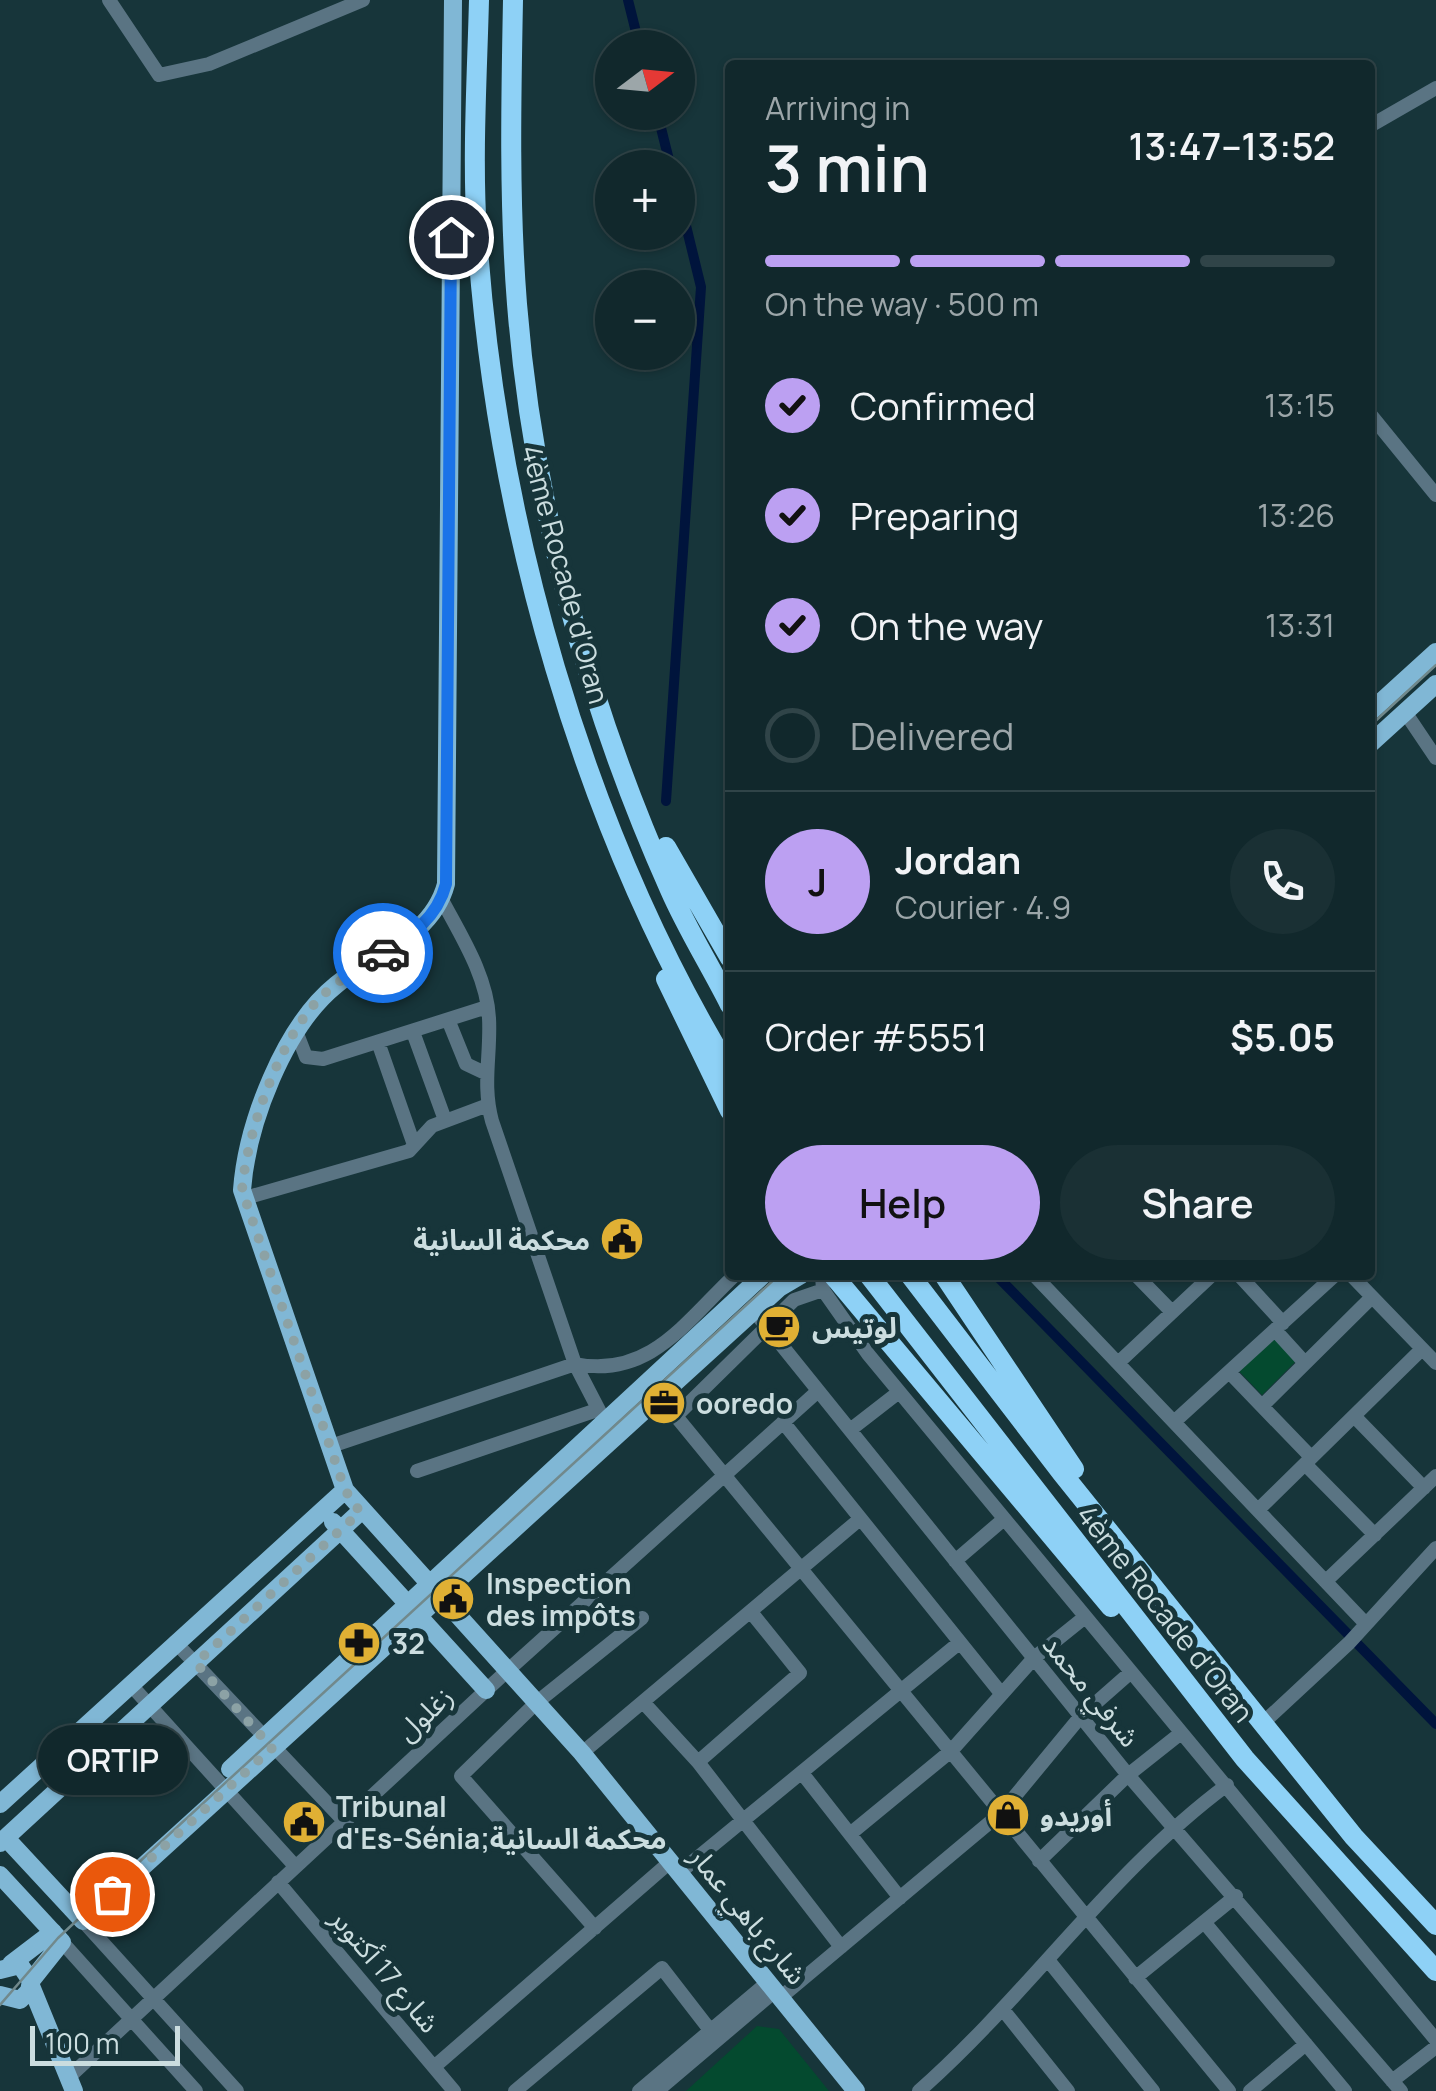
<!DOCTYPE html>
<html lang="en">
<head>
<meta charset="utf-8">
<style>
  :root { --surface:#11282c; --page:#1a3034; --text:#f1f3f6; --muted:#9ca6a9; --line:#304448; --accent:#bca0f2 }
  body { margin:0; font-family:Manrope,"Noto Sans Arabic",sans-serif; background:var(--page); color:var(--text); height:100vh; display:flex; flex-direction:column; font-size:38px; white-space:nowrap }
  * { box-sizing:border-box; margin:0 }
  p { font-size:32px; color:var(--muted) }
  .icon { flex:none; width:55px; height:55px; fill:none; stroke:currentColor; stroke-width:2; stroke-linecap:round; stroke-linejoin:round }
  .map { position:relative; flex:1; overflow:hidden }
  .panel { position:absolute; left:725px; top:60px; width:650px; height:1220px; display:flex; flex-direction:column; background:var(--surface); border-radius:10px; box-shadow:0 2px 8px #0004,0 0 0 2px var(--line) }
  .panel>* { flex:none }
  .needle { width:65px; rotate:74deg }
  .fabs { position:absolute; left:595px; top:30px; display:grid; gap:20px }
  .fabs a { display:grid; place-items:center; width:100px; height:100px; border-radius:50%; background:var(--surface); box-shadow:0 2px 8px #0004,0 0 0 2px var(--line); font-size:50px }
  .scale { position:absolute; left:30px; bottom:25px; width:150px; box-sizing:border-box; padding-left:10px; border:5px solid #cbdddf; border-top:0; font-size:28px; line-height:35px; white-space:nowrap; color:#cbdddf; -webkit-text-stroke:8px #17353a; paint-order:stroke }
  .pin { position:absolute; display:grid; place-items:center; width:85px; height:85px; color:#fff; margin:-42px; border:5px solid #fff; border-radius:50%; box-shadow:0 2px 10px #0007 }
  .courier { position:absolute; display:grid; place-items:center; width:100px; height:100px; margin:-50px; border:8px solid #1a73e8; border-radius:50%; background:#fff; color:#222; box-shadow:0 2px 12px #0007 }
  .bubble { position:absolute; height:70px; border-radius:35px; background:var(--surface); box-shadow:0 2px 8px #0004,0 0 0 2px var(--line); font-size:32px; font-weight:600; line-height:70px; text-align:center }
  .overview em { font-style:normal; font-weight:600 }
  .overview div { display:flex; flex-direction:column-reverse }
  .overview { display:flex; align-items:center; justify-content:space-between; height:170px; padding:0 40px }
  h1 { font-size:65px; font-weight:600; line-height:75px }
  .bar { display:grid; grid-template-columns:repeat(4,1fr); gap:15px 10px; align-content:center; height:120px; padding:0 40px }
  .bar i { height:12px; border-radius:8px; background:var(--line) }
  .bar .on { background:var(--accent) }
  .bar p { grid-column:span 4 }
  .line { display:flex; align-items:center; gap:25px; padding:0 40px; border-top:2px solid var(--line) }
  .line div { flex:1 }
  .round { display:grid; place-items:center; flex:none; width:105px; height:105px; border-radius:52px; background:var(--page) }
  ol { padding:0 40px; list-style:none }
  li { display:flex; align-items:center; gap:30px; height:110px }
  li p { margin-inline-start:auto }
  li .icon { padding:10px; border-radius:50%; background:var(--accent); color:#111; stroke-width:4 }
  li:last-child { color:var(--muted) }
  li i { width:55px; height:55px; border:5px solid var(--line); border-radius:50% }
  .action { display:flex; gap:20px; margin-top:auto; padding:20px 40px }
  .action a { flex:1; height:115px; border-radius:60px; background:var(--accent); color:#111; font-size:40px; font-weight:600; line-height:115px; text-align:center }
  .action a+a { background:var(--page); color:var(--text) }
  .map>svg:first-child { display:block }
</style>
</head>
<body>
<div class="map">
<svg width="1436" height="2091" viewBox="0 0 1436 2091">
  <rect width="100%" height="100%" fill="#17353a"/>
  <path fill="#044a2f" d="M1275 1338 1296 1361 1262 1395 1239 1371Z
    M757 2026 779 2029 829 2091H686Z"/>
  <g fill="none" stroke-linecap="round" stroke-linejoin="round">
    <path stroke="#00143c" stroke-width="10" d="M628 0 640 48
      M657 112 671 168
      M666 801 701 287 678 193
      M996 1275 1436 1724"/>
    <path stroke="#5a7483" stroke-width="14" d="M109 0 159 75 209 64 363 0
      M1370 126 1436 88
      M1370 414 1436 495
      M1405 712 1436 758
      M442 900C461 936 487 976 489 1018 491 1055 482 1084 492 1121L575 1364 604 1420
      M449 1022 466 1064 485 1073
      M296 1031 306 1057 323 1059 487 1007
      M413 1032 445 1120
      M378 1042 414 1145
      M245 1198 409 1151 432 1126 488 1105
      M822 1275 823 1290 868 1354 1436 2040
      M1034 1275 1366 1624
      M1136 1275 1172 1312
      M1239 1275 1283 1323
      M1351 1275 1436 1363
      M754 1311 1128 1775 1401 2091
      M1275 1330 1305 1363
      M1118 1363 1212 1275
      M1229 1372 1311 1457
      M661 1398 1229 2091
      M1262 1406 1372 1297
      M1354 1416 1424 1488
      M675 1417 794 1300 823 1290
      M783 1422 1000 1692
      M1174 1422 1335 1275
      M850 1430 899 1392
      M331 1446 575 1364C650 1379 686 1321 735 1275
      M1305 1464 1375 1535
      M417 1471 597 1410
      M1258 1510 1422 1349
      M955 1561 1004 1519
      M1326 1581 1436 1476
      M175 1642 344 1821
      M130 1684 295 1866
      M643 1702 698 1762 841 1947
      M1263 1723 1349 1643 1436 1548
      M582 1753 860 1519
      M698 1762 800 1673 751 1612
      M802 1773 900 1898
      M850 1834 951 1751 1034 1658 1085 1617
      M1039 1861 1128 1775 1181 1733
      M679 1873 959 1643
      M278 1882 454 2091
      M83 1921 237 2091
      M1204 1922 1345 2091
      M595 1928 461 1776 536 1703 642 1618
      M62 1942 196 2091
      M1048 1960 1153 2091
      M1135 1978 1236 1896
      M780 1998 1001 1813 1081 1716 1131 1672
      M1004 2011 1068 2091
      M434 2067 670 1862
      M69 2077 507 1671 818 1391
      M1392 2081 1436 2047
      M515 2091 662 1968 710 2030
      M639 2091 768 1982
      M657 2091 775 1991
      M919 2091C1028 1995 1111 1871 1227 1785
      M1250 2091 1306 2044"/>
    <path stroke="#80b7d5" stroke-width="18" d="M453 0 446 884C432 937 375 953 336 985 284 1027 247 1124 242 1190L345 1490 582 1753 856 2091
      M1370 712 1436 652
      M1370 744 1436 684
      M333 1522 486 1690
      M230 1769 763 1275
      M0 1804 345 1490
      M6 1838 83 1921 779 1288 801 1275
      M0 1843 360 1512
      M0 1875 62 1942 31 1981
      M11 1964 53 1932
      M0 1970 20 1965 31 1981 29 1991 20 2000 0 1995
      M31 1986 74 2091"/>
    <path stroke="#8ed1f6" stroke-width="20" d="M479 0C477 78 472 157 477 235 496 519 582 827 730 1071
      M513 0C511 101 509 203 517 304 533 506 588 706 670 890 687 929 711 967 730 1005
      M666 847 730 958
      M666 979 730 1111
      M833 1275 1111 1607
      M869 1275 1245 1759 1436 1971
      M910 1275 1061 1472 1354 1837 1436 1925
      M944 1275 1074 1469"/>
    <path stroke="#71898c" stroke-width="2.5" d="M1370 726 1436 665
      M0 2005 58 1938 151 1851 779 1275"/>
  </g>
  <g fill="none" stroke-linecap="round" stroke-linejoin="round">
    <path stroke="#8ca2a5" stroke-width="10" stroke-dasharray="0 18" d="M112 1894 272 1748 196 1663 360 1512 345 1490 242 1190C247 1132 279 1040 320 998 338 980 361 967 383 953"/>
    <path stroke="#1a73e8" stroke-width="12" d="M383 953C412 935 437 918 446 884L451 237"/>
  </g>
  <defs>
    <g id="civic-disc" transform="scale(2.25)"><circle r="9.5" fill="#e0b034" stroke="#17353a"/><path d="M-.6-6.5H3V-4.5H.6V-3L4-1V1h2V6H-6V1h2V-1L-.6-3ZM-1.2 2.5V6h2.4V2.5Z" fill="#111"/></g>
    <g id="cafe-disc" transform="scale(2.25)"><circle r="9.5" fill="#e0b034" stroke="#17353a"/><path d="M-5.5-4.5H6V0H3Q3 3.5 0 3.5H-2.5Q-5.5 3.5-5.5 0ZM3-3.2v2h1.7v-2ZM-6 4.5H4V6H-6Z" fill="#111"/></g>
    <g id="office-disc" transform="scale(2.25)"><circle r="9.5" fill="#e0b034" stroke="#17353a"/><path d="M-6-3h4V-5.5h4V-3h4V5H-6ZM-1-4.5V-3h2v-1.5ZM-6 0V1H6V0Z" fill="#111"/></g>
    <g id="pharmacy-disc" transform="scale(2.25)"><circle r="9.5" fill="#e0b034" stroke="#17353a"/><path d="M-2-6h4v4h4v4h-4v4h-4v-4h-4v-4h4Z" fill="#111"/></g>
    <g id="shop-disc" transform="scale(2.25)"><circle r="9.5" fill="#e0b034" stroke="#17353a"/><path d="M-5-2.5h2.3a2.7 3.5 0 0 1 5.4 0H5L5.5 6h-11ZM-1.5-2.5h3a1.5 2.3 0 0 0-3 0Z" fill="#111"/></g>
  </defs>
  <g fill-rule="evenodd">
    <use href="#civic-disc" x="622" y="1239"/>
    <use href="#cafe-disc" x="779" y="1327"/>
    <use href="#office-disc" x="664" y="1403"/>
    <use href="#civic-disc" x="453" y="1599"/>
    <use href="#pharmacy-disc" x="359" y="1643"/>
    <use href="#shop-disc" x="1008" y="1815"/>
    <use href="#civic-disc" x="304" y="1822"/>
  </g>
  <g text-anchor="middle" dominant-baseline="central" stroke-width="10" stroke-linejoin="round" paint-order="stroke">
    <g font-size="28" fill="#cbdddf" stroke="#17353a">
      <text transform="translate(566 574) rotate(75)">4ème Rocade d'Oran</text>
      <text transform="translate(1166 1613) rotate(52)">4ème Rocade d'Oran</text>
      <text transform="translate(1092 1690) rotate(51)">شرفي محمد</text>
      <text transform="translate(424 1713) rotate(-43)">زغلول</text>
      <text transform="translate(749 1915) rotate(51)">شارع باهي عمار</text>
      <text transform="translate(386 1970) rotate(50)">شارع 17 أكتوبر</text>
    </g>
    <g font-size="28" font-weight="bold" fill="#cbdddf" stroke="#17353a" text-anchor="start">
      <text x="590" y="1239" text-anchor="end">محكمة السانية</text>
      <text x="812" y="1327">لوتيس</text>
      <text x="696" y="1403">ooredo</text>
      <text x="486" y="1583">Inspection<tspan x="486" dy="32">des impôts</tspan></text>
      <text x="392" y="1643">32</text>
      <text x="336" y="1806">Tribunal<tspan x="336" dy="32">d'Es-Sénia;محكمة السانية</tspan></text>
      <text x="1040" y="1815">أوريدو</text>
    </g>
  </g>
</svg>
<div class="fabs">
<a><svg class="needle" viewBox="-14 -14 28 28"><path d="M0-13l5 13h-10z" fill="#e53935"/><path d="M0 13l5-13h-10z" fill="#9ca6a9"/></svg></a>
<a>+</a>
<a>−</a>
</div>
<div class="scale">100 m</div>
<div class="pin" style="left:112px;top:1894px;background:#ea580c"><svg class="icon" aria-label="bag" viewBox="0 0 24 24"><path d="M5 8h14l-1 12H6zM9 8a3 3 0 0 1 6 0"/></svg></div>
<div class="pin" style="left:451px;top:237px;background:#1f2937"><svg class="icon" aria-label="home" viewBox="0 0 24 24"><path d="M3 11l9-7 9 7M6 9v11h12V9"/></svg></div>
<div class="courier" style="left:383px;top:953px"><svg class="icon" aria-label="car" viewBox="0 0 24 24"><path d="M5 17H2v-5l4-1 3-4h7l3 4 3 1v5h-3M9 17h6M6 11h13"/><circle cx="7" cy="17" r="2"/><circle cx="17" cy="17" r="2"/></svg></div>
<div class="bubble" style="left:38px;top:1725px;width:150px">ORTIP</div>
<section class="panel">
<div class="overview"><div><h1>3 min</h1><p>Arriving in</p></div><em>13:47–13:52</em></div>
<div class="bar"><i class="on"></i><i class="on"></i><i class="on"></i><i></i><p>On the way · 500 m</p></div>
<ol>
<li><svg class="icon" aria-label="check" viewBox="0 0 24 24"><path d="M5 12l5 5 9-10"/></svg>Confirmed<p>13:15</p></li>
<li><svg class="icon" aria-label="check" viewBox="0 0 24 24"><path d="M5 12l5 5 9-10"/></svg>Preparing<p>13:26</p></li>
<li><svg class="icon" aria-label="check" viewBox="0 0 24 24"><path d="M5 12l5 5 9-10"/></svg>On the way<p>13:31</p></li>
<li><i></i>Delivered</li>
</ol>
<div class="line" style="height:180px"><b class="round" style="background:var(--accent);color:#111">J</b><div><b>Jordan</b><p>Courier · 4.9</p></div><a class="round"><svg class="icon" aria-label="phone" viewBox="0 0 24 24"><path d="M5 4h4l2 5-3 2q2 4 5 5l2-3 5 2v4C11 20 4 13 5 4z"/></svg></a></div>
<div class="line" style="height:130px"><div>Order #5551</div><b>$5.05</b></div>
<div class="action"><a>Help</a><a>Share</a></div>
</section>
</div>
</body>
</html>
